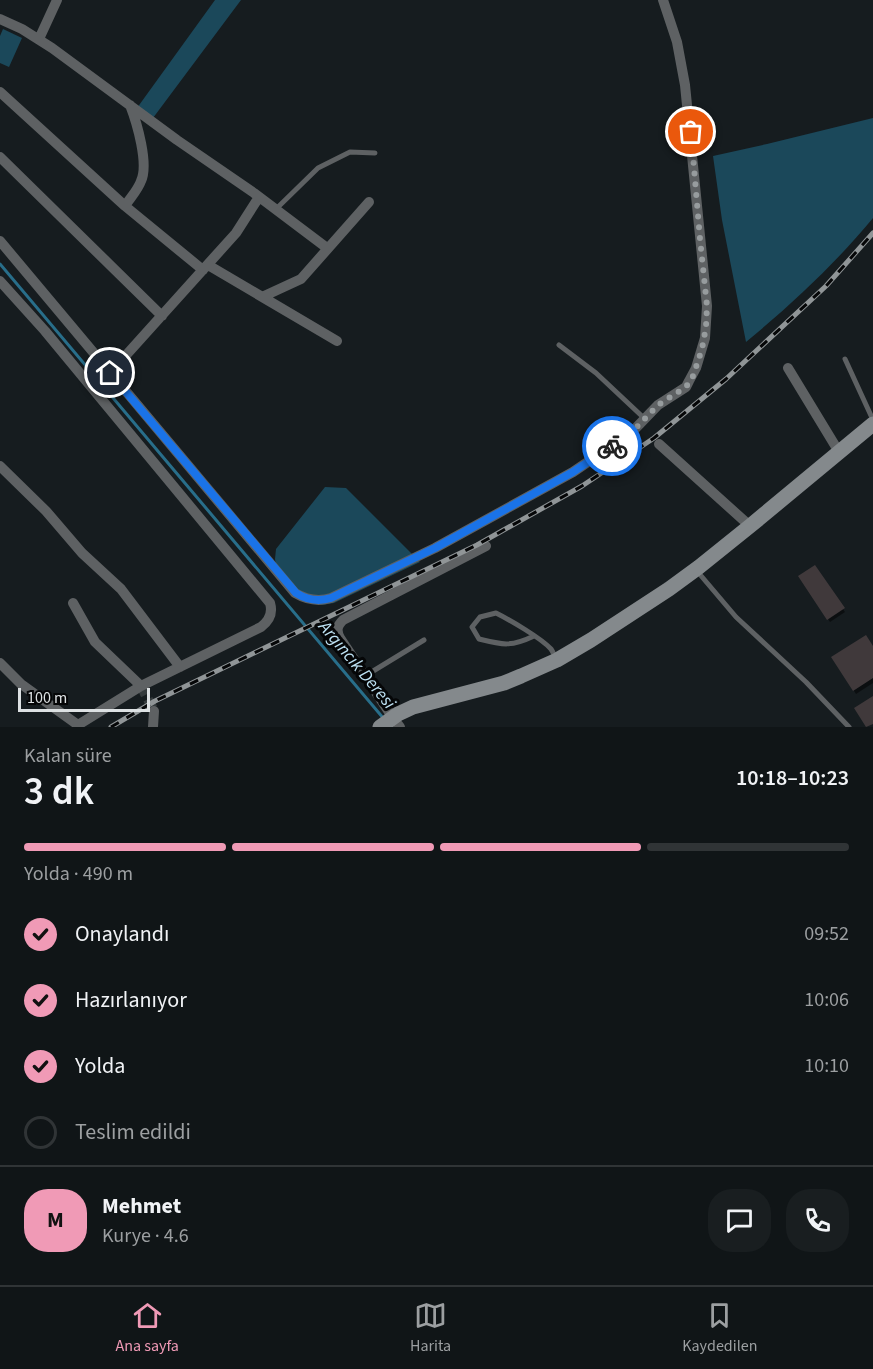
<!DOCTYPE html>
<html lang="tr">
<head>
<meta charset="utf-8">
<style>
  :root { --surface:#101517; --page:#191e20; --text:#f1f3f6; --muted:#9c9fa1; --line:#303436; --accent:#f09ab6 }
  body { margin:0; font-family:"Source Sans 3",sans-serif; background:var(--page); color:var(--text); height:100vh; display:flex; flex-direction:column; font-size:22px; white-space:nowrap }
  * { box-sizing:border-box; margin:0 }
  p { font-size:20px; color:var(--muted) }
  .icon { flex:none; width:33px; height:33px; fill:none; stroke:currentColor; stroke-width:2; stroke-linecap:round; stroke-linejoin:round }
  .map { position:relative; height:727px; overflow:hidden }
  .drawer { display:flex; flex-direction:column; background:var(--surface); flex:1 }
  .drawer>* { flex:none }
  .scale { position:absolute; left:18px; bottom:15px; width:132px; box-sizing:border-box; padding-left:6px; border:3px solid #dde1e3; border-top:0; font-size:16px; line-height:21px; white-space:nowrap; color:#dde1e3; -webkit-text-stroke:4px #050607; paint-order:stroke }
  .pin { position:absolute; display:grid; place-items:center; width:51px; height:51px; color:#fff; margin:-26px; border:3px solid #fff; border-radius:50%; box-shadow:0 2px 6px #0007 }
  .courier { position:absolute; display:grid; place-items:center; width:60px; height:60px; margin:-30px; border:4px solid #1a73e8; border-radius:50%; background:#fff; color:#222; box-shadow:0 2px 8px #0007 }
  .head em { font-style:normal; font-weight:600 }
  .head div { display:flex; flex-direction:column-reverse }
  .head { display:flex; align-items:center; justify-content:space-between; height:102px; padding:0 24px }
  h1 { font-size:39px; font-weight:600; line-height:45px }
  .bar { display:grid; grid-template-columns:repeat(4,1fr); gap:9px 6px; align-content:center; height:72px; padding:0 24px }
  .bar i { height:8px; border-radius:4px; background:var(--line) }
  .bar .current { background:var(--accent) }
  .bar p { grid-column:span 4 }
  .line { display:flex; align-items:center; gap:15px; padding:0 24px; border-top:2px solid var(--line) }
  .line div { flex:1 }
  .round { display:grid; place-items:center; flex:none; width:63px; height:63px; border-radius:24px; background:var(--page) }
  ol { padding:0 24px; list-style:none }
  li { display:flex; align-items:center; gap:18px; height:66px }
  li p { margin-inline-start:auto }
  li .icon { padding:6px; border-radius:50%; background:var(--accent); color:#111; stroke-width:4 }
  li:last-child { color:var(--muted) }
  li i { width:33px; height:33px; border:3px solid var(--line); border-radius:50% }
  .dock { display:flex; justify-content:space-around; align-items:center; height:84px; border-top:2px solid var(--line); background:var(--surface); font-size:16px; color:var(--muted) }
  .dock a { display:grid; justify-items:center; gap:3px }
  .dock .current { color:var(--accent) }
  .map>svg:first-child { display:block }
</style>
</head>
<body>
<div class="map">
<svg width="873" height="727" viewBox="0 0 873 727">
  <rect width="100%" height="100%" fill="#161c1f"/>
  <path fill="#1b485a" d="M215 0H241L153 118 137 108Z
    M3 29 22 38 9 67 0 63V36Z
    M873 118V218C835 264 792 304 746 342L722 220 713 156 767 144Z
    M325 487 346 488 420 562 334 603 322 605 309 603 276 565 275 559 276 549Z"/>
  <path fill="#0007" d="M815 567 845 612 830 622 800 577Z
    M873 649V683L856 694 833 658Z"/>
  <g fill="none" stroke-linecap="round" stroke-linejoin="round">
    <path stroke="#286e8a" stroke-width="3" d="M0 264 384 719"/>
  </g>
  <path fill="#40393b" d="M815 565 845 608 827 620 798 576Z
    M866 635 873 646V678L853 691 831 657Z
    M873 696V724L866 727 854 708Z"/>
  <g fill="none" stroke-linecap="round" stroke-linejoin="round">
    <path stroke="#343a3c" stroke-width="10" stroke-dasharray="10 5" stroke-linecap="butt" d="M141 686 154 711"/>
    <path stroke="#5e6163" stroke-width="5" d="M276 209 318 168 350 152 375 153
      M559 345 596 373 645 419
      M845 359 873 420
      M697 571 736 617 806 682 849 727
      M534 636C511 647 503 645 479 639L472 627 480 617 496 613C510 620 541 638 551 649 553 652 554 655 556 658
      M365 676 424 640"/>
    <path stroke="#5e6163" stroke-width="10" d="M0 19 22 29 52 48 177 140 254 193 327 248
      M39 39 57 0
      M0 92 125 206 203 270
      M0 157 162 316
      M125 206C130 198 138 190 141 181 149 164 137 123 130 105
      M0 241 295 593C307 600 318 602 331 598L435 548 573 472 632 432 658 405 686 387 689 381 696 368 705 338 707 306 685 85 677 42 663 0
      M208 265 337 341
      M0 281 45 331 270 603C273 613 269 621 261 627L141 686 78 725 21 684 0 663
      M262 297 301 279 369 202
      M788 368 839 452
      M110 373 236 233 259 197
      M659 444 750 526
      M0 466 46 511 82 553 121 589 180 667
      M73 603 95 642 141 686
      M153 727 154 711
      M400 727 393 718 340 638C336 630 337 626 343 620L486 546"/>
    <path stroke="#84898c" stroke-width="15" d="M380 727 398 714 413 707 504 683 521 676 557 660 591 640 669 589 699 567 750 526 873 424"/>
    <g stroke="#909597" stroke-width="5">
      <path id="rail" d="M111 727 155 701 477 545 582 486 654 438 726 379 826 286 873 233"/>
    </g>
    <use href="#rail" stroke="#050607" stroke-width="3" stroke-dasharray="9" stroke-linecap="butt"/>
  </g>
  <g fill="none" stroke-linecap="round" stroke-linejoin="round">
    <path stroke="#979c9e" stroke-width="6" stroke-dasharray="0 10.8" d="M612 446 632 432 658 405 686 387 693 376 702 349 706 327 707 306 700 239 691 132"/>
    <path stroke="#1a73e8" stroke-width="8" d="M110 373 296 593C307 600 318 602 331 598L435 548 573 472 612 446"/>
  </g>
  <g text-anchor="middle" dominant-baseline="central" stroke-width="6" stroke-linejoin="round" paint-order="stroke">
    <g font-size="18" font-style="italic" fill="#bfe3f5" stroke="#050607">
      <text transform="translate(357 665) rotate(50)">Argıncık Deresi</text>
    </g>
  </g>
</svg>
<div class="scale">100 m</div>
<div class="pin" style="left:691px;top:132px;background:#ea580c"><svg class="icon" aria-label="bag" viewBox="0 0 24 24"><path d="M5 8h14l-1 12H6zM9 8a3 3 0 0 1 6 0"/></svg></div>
<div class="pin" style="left:110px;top:373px;background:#1f2937"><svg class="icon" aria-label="home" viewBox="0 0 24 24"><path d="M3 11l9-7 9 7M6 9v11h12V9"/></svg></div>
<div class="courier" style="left:612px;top:446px"><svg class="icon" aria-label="bike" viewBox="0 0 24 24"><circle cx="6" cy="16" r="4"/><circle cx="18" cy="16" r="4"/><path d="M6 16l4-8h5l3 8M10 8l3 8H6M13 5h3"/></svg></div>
</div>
<section class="drawer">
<div class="head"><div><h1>3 dk</h1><p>Kalan süre</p></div><em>10:18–10:23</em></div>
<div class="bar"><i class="current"></i><i class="current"></i><i class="current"></i><i></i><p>Yolda · 490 m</p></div>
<ol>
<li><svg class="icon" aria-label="check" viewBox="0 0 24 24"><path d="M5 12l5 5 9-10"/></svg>Onaylandı<p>09:52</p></li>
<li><svg class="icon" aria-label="check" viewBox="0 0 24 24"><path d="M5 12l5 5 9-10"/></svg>Hazırlanıyor<p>10:06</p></li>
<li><svg class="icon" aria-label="check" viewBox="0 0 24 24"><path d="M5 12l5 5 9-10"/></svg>Yolda<p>10:10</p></li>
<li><i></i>Teslim edildi</li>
</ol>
<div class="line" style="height:108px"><b class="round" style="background:var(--accent);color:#111">M</b><div><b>Mehmet</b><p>Kurye · 4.6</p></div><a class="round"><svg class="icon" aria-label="chat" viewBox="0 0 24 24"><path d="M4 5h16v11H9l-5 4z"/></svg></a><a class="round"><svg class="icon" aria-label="phone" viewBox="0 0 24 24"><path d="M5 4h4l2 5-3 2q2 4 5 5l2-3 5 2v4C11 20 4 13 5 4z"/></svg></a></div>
</section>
<nav class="dock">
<a class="current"><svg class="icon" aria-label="home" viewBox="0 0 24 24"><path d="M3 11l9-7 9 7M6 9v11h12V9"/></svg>Ana sayfa</a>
<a><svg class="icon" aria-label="map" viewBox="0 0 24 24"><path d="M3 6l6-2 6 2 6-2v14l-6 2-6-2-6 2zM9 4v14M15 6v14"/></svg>Harita</a>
<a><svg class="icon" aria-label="saved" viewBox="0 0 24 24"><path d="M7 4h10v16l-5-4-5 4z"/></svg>Kaydedilen</a>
</nav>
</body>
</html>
